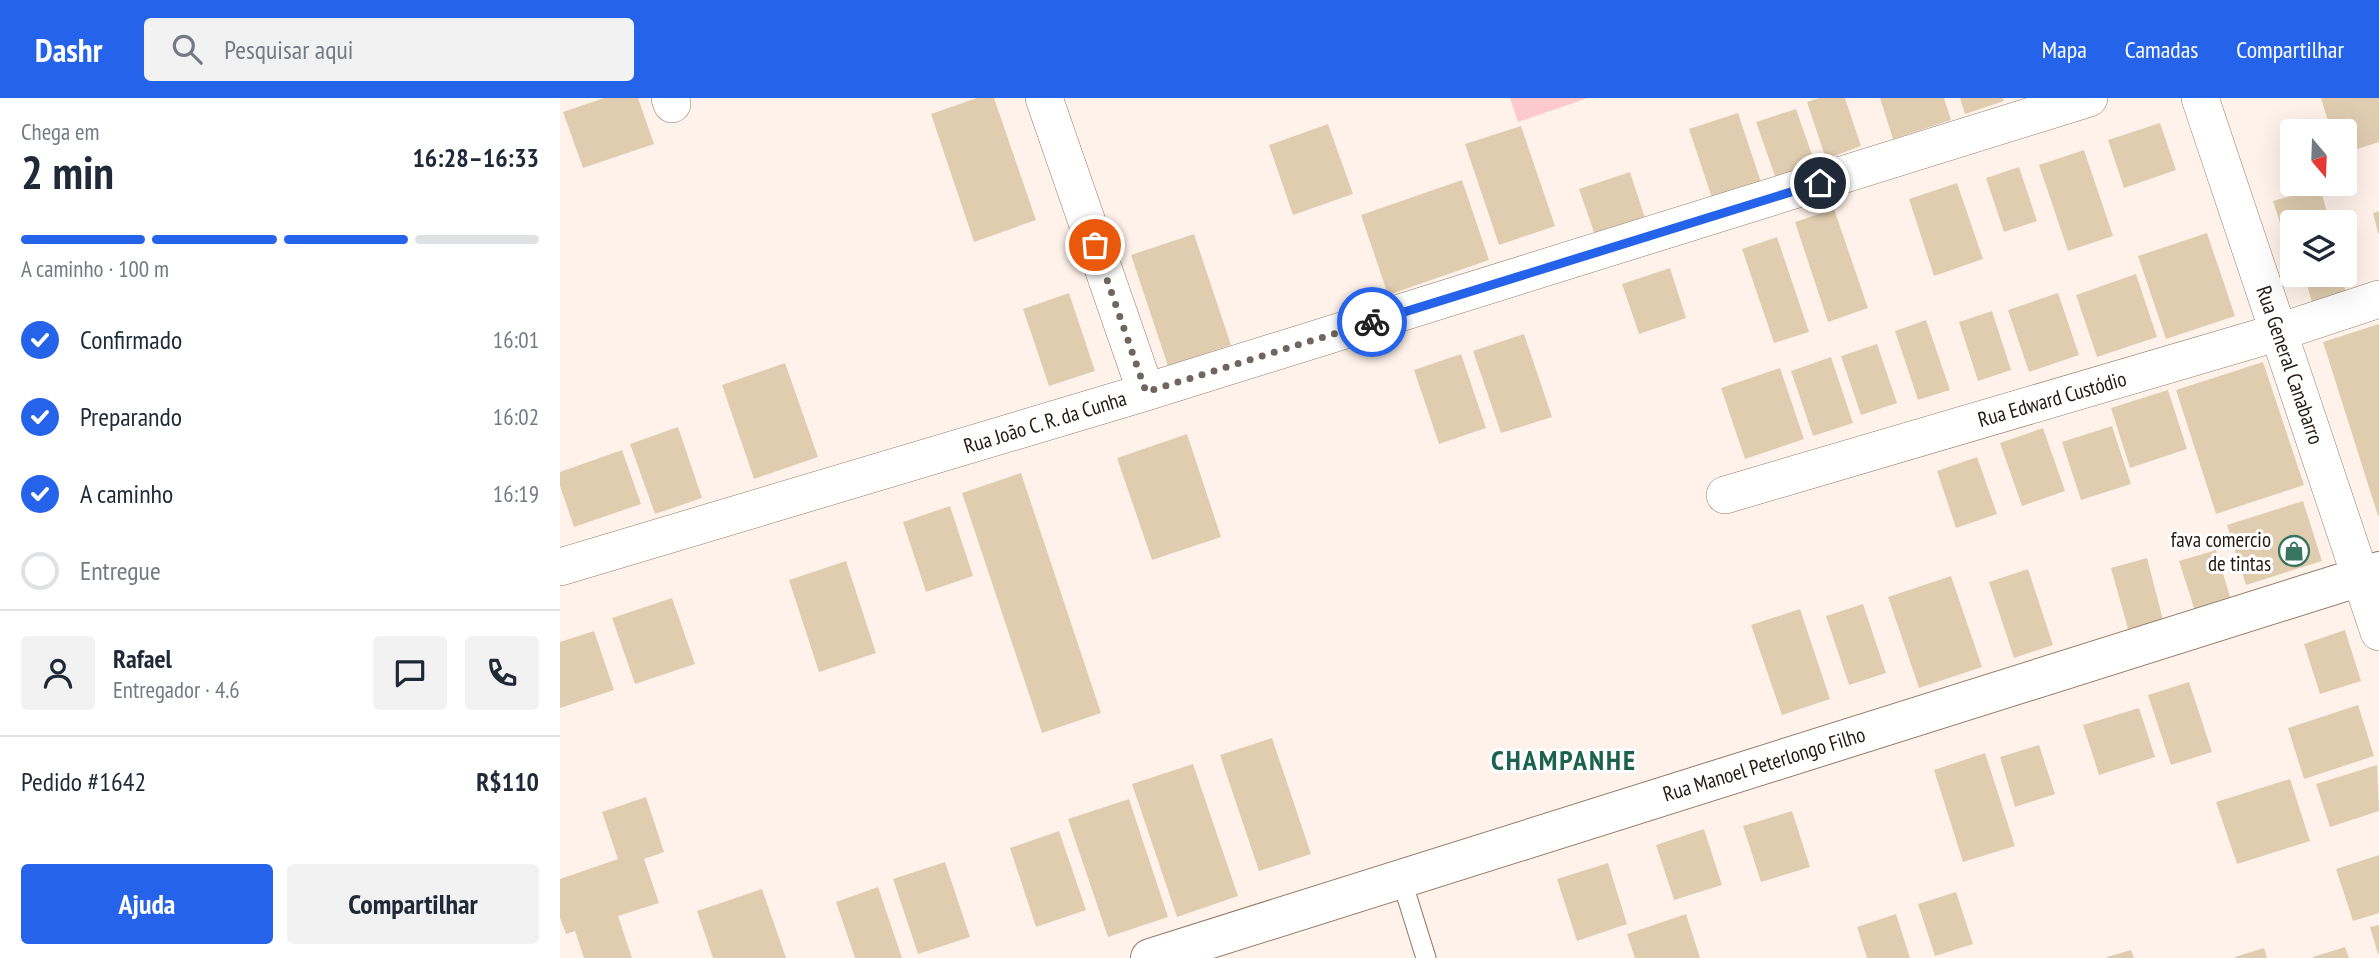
<!DOCTYPE html>
<html lang="pt">
<head>
<meta charset="utf-8">
<style>
  :root { --surface:#fff; --page:#f2f2f3; --text:#1f2937; --muted:#747a83; --line:#e0e1e3; --accent:#2563eb }
  body { margin:0; font-family:"PT Sans Narrow",sans-serif; background:var(--page); color:var(--text); height:100vh; display:flex; flex-direction:column; font-size:26px; white-space:nowrap }
  * { box-sizing:border-box; margin:0 }
  p { font-size:23px; color:var(--muted) }
  .icon { flex:none; width:38px; height:38px; fill:none; stroke:currentColor; stroke-width:2; stroke-linecap:round; stroke-linejoin:round }
  .map { position:relative; flex:1; overflow:hidden }
  .drawer { display:flex; flex-direction:column; background:var(--surface); width:560px }
  .drawer>* { flex:none }
  .needle { width:46px; rotate:161deg }
  .tools { position:absolute; left:1720px; top:21px; display:grid; gap:14px }
  .tools a { display:grid; place-items:center; width:77px; height:77px; border-radius:7px; background:var(--surface); box-shadow:0 7px 28px #0002; font-size:35px }
  .pin { position:absolute; display:grid; place-items:center; width:60px; height:60px; color:#fff; margin:-30px; border:4px solid #fff; border-radius:50%; box-shadow:0 2px 7px #0007 }
  .courier { position:absolute; display:grid; place-items:center; width:70px; height:70px; margin:-35px; border:5px solid #2563eb; border-radius:50%; background:#fff; color:#222; box-shadow:0 2px 9px #0007 }
  .overview em { font-style:normal; font-weight:700 }
  .overview div { display:flex; flex-direction:column-reverse }
  .overview { display:flex; align-items:center; justify-content:space-between; height:119px; padding:0 21px }
  h1 { font-size:46px; font-weight:700; line-height:52px }
  .bar { display:grid; grid-template-columns:repeat(4,1fr); gap:10px 7px; align-content:center; height:84px; padding:0 21px }
  .bar i { height:9px; border-radius:5px; background:var(--line) }
  .bar .active { background:var(--accent) }
  .bar p { grid-column:span 4 }
  .line { display:flex; align-items:center; gap:18px; padding:0 21px; border-top:2px solid var(--line) }
  .line div { flex:1 }
  .round { display:grid; place-items:center; flex:none; width:74px; height:74px; border-radius:7px; background:var(--page) }
  ol { padding:0 21px; list-style:none }
  li { display:flex; align-items:center; gap:21px; height:77px }
  li p { margin-inline-start:auto }
  li .icon { padding:7px; border-radius:50%; background:var(--accent); color:#fff; stroke-width:4 }
  li:last-child { color:var(--muted) }
  li i { width:38px; height:38px; border:4px solid var(--line); border-radius:50% }
  .button { display:flex; gap:14px; margin-top:auto; padding:14px 21px }
  .button a { flex:1; height:80px; border-radius:7px; background:var(--accent); color:#fff; font-size:28px; font-weight:700; line-height:80px; text-align:center }
  .button a+a { background:var(--page); color:var(--text) }
  header { display:flex; align-items:center; gap:42px; box-sizing:border-box; height:98px; padding:0 35px; background:var(--accent); color:#fff }
  header strong { font-size:33px }
  nav { display:flex; gap:38px; margin-inline-start:auto; font-size:24px }
  .search { width:490px; height:63px; background:var(--page); display:flex; align-items:center; gap:18px; box-sizing:border-box; padding:0 24px; border-radius:7px; color:var(--muted); font-size:26px }
  main { display:flex; flex:1; min-height:0 }
  .map>svg:first-child { display:block }
</style>
</head>
<body>
<header>
<strong>Dashr</strong>
<div class="search"><svg class="icon" aria-label="search" viewBox="0 0 24 24"><circle cx="10" cy="10" r="6"/><path d="M15 15l6 6"/></svg>Pesquisar aqui</div>
<nav><a>Mapa</a><a>Camadas</a><a>Compartilhar</a></nav>
</header>
<main>
<section class="drawer">
<div class="overview"><div><h1>2 min</h1><p>Chega em</p></div><em>16:28–16:33</em></div>
<div class="bar"><i class="active"></i><i class="active"></i><i class="active"></i><i></i><p>A caminho · 100 m</p></div>
<ol>
<li><svg class="icon" aria-label="check" viewBox="0 0 24 24"><path d="M5 12l5 5 9-10"/></svg>Confirmado<p>16:01</p></li>
<li><svg class="icon" aria-label="check" viewBox="0 0 24 24"><path d="M5 12l5 5 9-10"/></svg>Preparando<p>16:02</p></li>
<li><svg class="icon" aria-label="check" viewBox="0 0 24 24"><path d="M5 12l5 5 9-10"/></svg>A caminho<p>16:19</p></li>
<li><i></i>Entregue</li>
</ol>
<div class="line" style="height:126px"><a class="round"><svg class="icon" aria-label="person" viewBox="0 0 24 24"><circle cx="12" cy="8" r="4"/><path d="M4 21q1-7 8-7t8 7"/></svg></a><div><b>Rafael</b><p>Entregador · 4.6</p></div><a class="round"><svg class="icon" aria-label="chat" viewBox="0 0 24 24"><path d="M4 5h16v11H9l-5 4z"/></svg></a><a class="round"><svg class="icon" aria-label="phone" viewBox="0 0 24 24"><path d="M5 4h4l2 5-3 2q2 4 5 5l2-3 5 2v4C11 20 4 13 5 4z"/></svg></a></div>
<div class="line" style="height:91px"><div>Pedido #1642</div><b>R$110</b></div>
<div class="button"><a>Ajuda</a><a>Compartilhar</a></div>
</section>
<div class="map">
<svg width="1819" height="860" viewBox="0 0 1819 860">
  <rect width="100%" height="100%" fill="#fff2ea"/>
  <path fill="#fccacd" d="M950 0H1028L958 24Z"/>
  <path fill="#e0cdb0" d="M44 0H78L94 46 23 70 3 14Z
    M417 0H434L476 122 414 144 371 16Z
    M1259 0H1285L1301 48 1266 61 1247 4Z
    M1320 0H1384L1391 22 1333 41Z
    M1400 0H1443L1444 3 1405 16Z
    M1761 0H1819V44L1785 55V33H1771Z
    M1236 11 1257 71 1217 84 1196 24Z
    M1178 15 1203 90 1154 106 1129 31Z
    M1600 25 1616 72 1564 90 1548 42Z
    M768 26 793 96 733 117 709 47Z
    M961 28 995 128 939 147 905 46Z
    M1524 52 1553 138 1508 153 1479 67Z
    M1459 69 1477 123 1444 134 1426 80Z
    M1070 74 1088 129 1038 146 1019 91Z
    M902 82 929 162 828 197 801 117Z
    M1397 85 1423 161 1374 178 1349 101Z
    M1760 90 1770 124H1732V135L1724 138 1713 103Z
    M1274 111 1308 210 1268 224 1235 124Z
    M1819 113V135H1818L1813 115Z
    M1647 135 1675 218 1606 241 1578 158Z
    M634 136 671 247 608 268 571 157Z
    M1217 139 1249 234 1214 245 1182 151Z
    M1110 170 1126 220 1079 236 1062 186Z
    M1576 176 1597 239 1537 259 1516 197Z
    M1744 177H1781L1786 194 1752 204Z
    M509 195 535 273 489 288 463 211Z
    M1498 195 1519 257 1469 274 1448 212Z
    M1432 213 1451 272 1418 283 1399 224Z
    M1366 222 1390 292 1358 302 1335 233Z
    M1819 226V418H1818L1763 244Z
    M964 236 992 319 941 335 913 253Z
    M1317 246 1337 305 1301 317 1281 258Z
    M901 256 926 330 879 346 854 272Z
    M1271 259 1293 325 1253 338 1231 273Z
    M1703 264 1744 387 1656 416 1616 292Z
    M225 265 258 359 194 381 162 287Z
    M1220 270 1244 341 1185 361 1161 290Z
    M1608 292 1627 351 1570 370 1551 310Z
    M1552 328 1571 386 1521 402 1502 344Z
    M118 329 142 400 95 416 70 346Z
    M1483 330 1505 393 1462 408 1440 345Z
    M627 336 661 439 592 462 557 360Z
    M62 352 81 406 14 429 0 388V374Z
    M1417 359 1437 416 1396 430 1377 373Z
    M461 375 541 615 482 635 402 395Z
    M1743 403 1762 463 1686 487 1667 427Z
    M390 408 413 478 366 494 343 424Z
    M1656 452 1671 502 1635 513 1619 463Z
    M1587 460 1603 522 1568 531 1551 470Z
    M286 463 316 555 259 574 229 482Z
    M1468 471 1493 547 1454 560 1429 484Z
    M1391 478 1422 569 1359 590 1328 499Z
    M112 500 135 566 75 586 52 520Z
    M1303 506 1326 575 1289 587 1266 518Z
    M1240 511 1270 601 1222 617 1191 527Z
    M1785 532 1801 583 1760 596 1744 546Z
    M34 533 54 592 0 610V544Z
    M1629 584 1652 654 1611 667 1588 597Z
    M1798 607 1814 658 1744 681 1728 630Z
    M1579 610 1595 659 1539 677 1523 627Z
    M712 640 751 756 699 773 660 657Z
    M1479 647 1495 696 1455 709 1440 659Z
    M1425 655 1455 748 1403 764 1374 672Z
    M633 666 678 798 617 819 572 686Z
    M1817 667 1819 713 1770 729 1756 686Z
    M1730 681 1750 743 1677 766 1656 704Z
    M86 699 104 754 84 761 99 805 58 818 72 860H24L15 833 6 836 0 820V781L58 761 42 714Z
    M569 701 608 819 548 839 508 721Z
    M1232 713 1250 769 1201 784 1183 728Z
    M1144 731 1162 787 1114 802 1096 747Z
    M499 733 526 812 476 829 450 750Z
    M1819 757V815L1793 823 1776 771Z
    M385 764 410 839 358 856 333 781Z
    M1048 765 1067 826 1017 843 997 781Z
    M318 789 342 860H295L276 804Z
    M202 791 226 860H153L137 813Z
    M1396 794 1413 846 1375 858 1358 806Z
    M1126 816 1140 860H1075L1067 836Z
    M1336 816 1350 860H1307L1297 829Z
    M1819 827V856H1818L1810 829Z
    M1785 849 1789 860H1753V859Z
    M1704 850 1707 860H1675V859Z
    M1571 852 1574 860H1548L1547 859Z"/>
  <g fill="none" stroke-linecap="round" stroke-linejoin="round">
    <g stroke="#957a66" stroke-width="21">
      <path id="lane" d="M841 780 866 860"/>
    </g>
    <g stroke="#957a66" stroke-width="38">
      <path id="street" d="M110 0 112 6
        M484 0 586 294
        M1640 0 1819 534
        M1165 397 1719 234 1819 201
        M0 469 586 294 1529 0"/>
    </g>
    <g stroke="#957a66" stroke-width="40">
      <path id="secondary" d="M590 860 1819 473"/>
    </g>
    <use href="#lane" stroke="#fff" stroke-width="19"/>
    <use href="#street" stroke="#fff" stroke-width="37"/>
    <use href="#secondary" stroke="#fff" stroke-width="38"/>
  </g>
  <g fill="none" stroke-linecap="round" stroke-linejoin="round">
    <path stroke="#71665e" stroke-width="7" stroke-dasharray="0 12.6" d="M535 147 586 294 812 224"/>
    <path stroke="#2563eb" stroke-width="9" d="M812 224 1260 85"/>
  </g>
  <defs>
    <g id="shop-ring" transform="scale(1.575)"><circle r="9.5" fill="#fff" stroke="#397560" stroke-width="1.5"/><path d="M-5-2.5h2.3a2.7 3.5 0 0 1 5.4 0H5L5.5 6h-11ZM-1.5-2.5h3a1.5 2.3 0 0 0-3 0Z" fill="#397560"/></g>
  </defs>
  <g fill-rule="evenodd">
    <use href="#shop-ring" x="1734" y="453"/>
  </g>
  <g text-anchor="middle" dominant-baseline="central" stroke-width="6" stroke-linejoin="round" paint-order="stroke">
    <g font-size="21" fill="#241a12" stroke="#fff">
      <text transform="translate(1730 267) rotate(71)">Rua General Canabarro</text>
      <text transform="translate(1492 301) rotate(-16)">Rua Edward Custódio</text>
      <text transform="translate(485 324) rotate(-17)">Rua João C. R. da Cunha</text>
      <text transform="translate(1204 666) rotate(-17)">Rua Manoel Peterlongo Filho</text>
    </g>
    <g font-size="21" fill="#241a12" stroke="#fff" text-anchor="end">
      <text x="1711" y="441">fava comercio<tspan x="1711" dy="24">de tintas</tspan></text>
    </g>
    <g font-size="28" font-weight="bold" letter-spacing="2" fill="#1b634c" stroke="#fff">
      <text x="1004" y="661">CHAMPANHE</text>
    </g>
  </g>
</svg>
<div class="tools">
<a><svg class="needle" viewBox="-14 -14 28 28"><path d="M0-13l5 13h-10z" fill="#e53935"/><path d="M0 13l5-13h-10z" fill="#747a83"/></svg></a>
<a><svg class="icon" aria-label="layers" viewBox="0 0 24 24"><path d="M12 4l9 5-9 5-9-5zM3 14l9 5 9-5"/></svg></a>
</div>
<div class="pin" style="left:535px;top:147px;background:#ea580c"><svg class="icon" aria-label="bag" viewBox="0 0 24 24"><path d="M5 8h14l-1 12H6zM9 8a3 3 0 0 1 6 0"/></svg></div>
<div class="pin" style="left:1260px;top:85px;background:#1f2937"><svg class="icon" aria-label="home" viewBox="0 0 24 24"><path d="M3 11l9-7 9 7M6 9v11h12V9"/></svg></div>
<div class="courier" style="left:812px;top:224px"><svg class="icon" aria-label="bike" viewBox="0 0 24 24"><circle cx="6" cy="16" r="4"/><circle cx="18" cy="16" r="4"/><path d="M6 16l4-8h5l3 8M10 8l3 8H6M13 5h3"/></svg></div>
</div>
</main>
</body>
</html>
